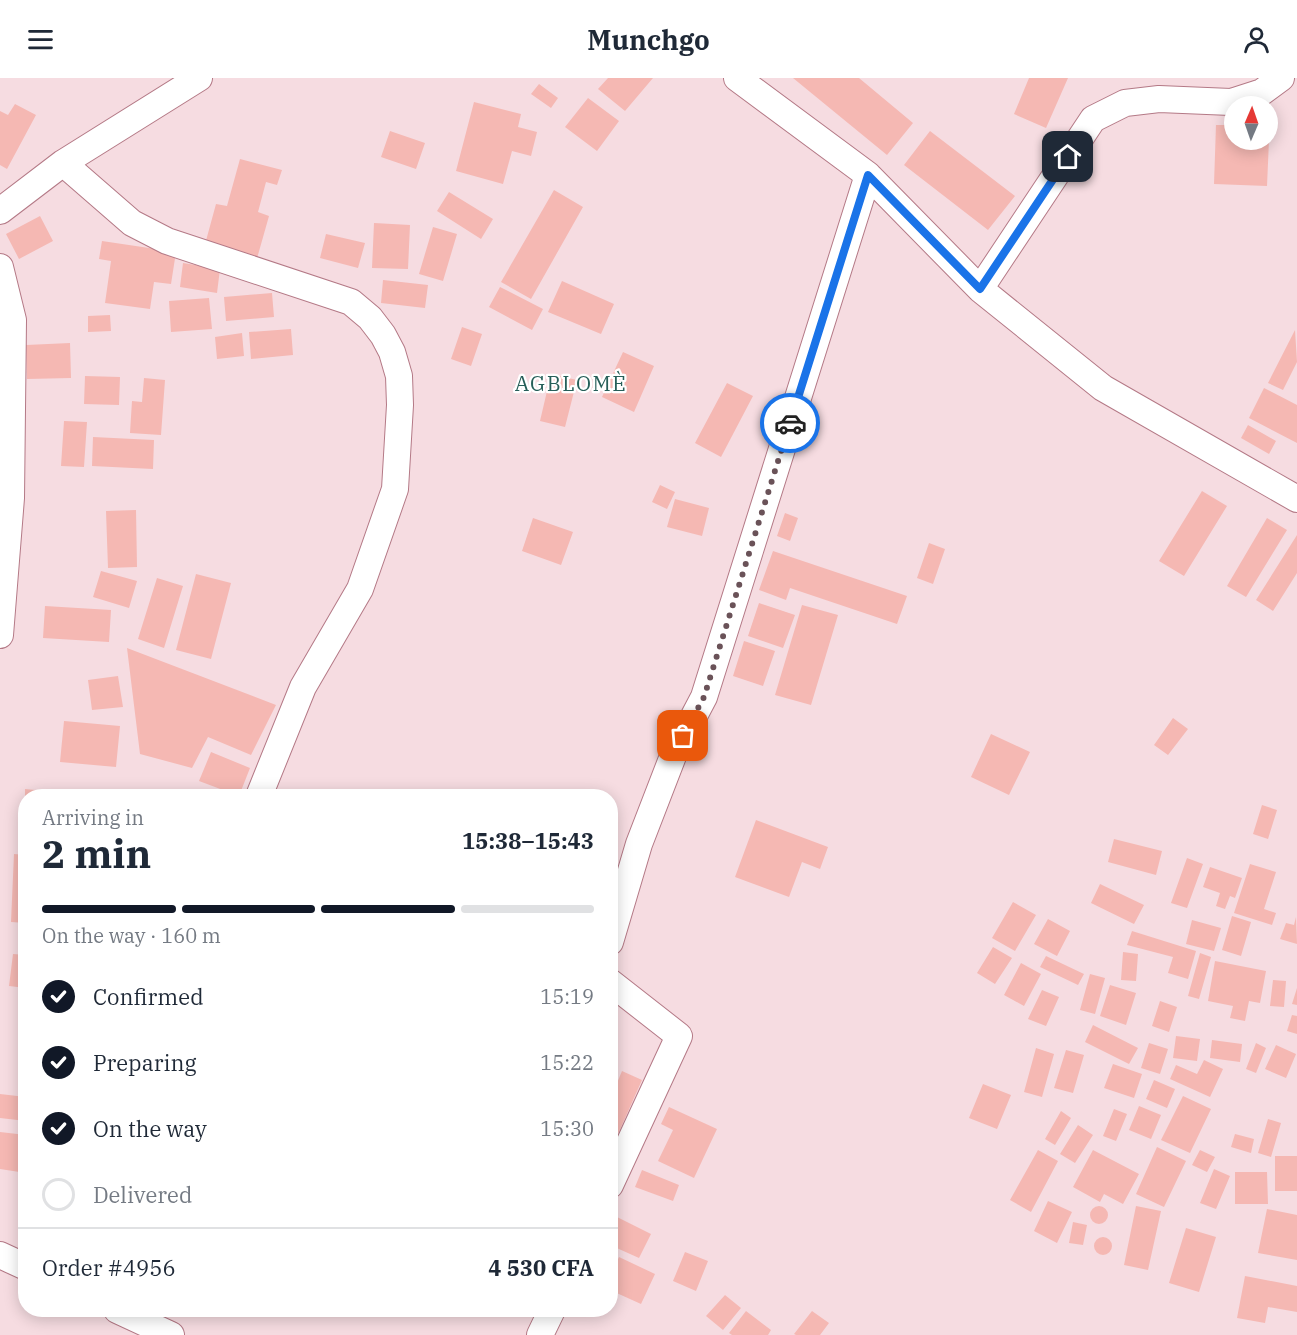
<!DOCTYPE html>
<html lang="en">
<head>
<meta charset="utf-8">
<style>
  :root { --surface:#fff; --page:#f2f2f3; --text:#1f2937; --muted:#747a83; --line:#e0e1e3; --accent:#111827 }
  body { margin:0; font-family:"IBM Plex Serif",serif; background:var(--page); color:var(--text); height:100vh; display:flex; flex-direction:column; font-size:22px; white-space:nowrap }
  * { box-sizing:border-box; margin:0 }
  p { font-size:20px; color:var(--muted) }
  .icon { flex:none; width:33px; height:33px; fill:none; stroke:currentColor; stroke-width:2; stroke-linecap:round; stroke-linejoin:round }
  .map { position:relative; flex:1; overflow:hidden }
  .drawer { position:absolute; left:18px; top:711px; width:600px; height:528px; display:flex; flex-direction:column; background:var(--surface); border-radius:24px; box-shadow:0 3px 15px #0003 }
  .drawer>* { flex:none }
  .needle { width:39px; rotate:2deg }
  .buttons { position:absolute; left:1224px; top:18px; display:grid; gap:12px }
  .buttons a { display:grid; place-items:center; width:54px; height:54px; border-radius:50%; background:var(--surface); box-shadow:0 3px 15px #0003; font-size:30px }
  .pin { position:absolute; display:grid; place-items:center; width:51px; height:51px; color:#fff; margin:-26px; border-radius:12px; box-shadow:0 3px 9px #0006 }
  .courier { position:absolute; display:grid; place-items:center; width:60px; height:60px; margin:-30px; border:4px solid #1a73e8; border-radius:50%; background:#fff; color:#222; box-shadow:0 2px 8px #0007 }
  .overview em { font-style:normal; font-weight:700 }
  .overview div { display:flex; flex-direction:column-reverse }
  .overview { display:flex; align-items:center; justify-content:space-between; height:102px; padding:0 24px }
  h1 { font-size:39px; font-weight:700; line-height:45px }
  .bar { display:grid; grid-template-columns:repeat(4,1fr); gap:9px 6px; align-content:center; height:72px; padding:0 24px }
  .bar i { height:8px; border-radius:4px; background:var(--line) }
  .bar .selected { background:var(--accent) }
  .bar p { grid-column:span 4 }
  .line { display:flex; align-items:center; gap:15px; padding:0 24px; border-top:2px solid var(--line) }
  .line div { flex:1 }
  ol { padding:0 24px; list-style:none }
  li { display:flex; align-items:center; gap:18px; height:66px }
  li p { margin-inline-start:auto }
  li .icon { padding:6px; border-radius:50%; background:var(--accent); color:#fff; stroke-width:4 }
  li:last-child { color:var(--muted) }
  li i { width:33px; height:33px; border:3px solid var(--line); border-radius:50% }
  header { display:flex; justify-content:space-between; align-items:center; height:78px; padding:0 24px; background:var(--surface); font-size:27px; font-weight:700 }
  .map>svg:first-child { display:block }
</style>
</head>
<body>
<header><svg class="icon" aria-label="menu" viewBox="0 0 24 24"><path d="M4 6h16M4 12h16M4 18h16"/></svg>Munchgo<svg class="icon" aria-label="person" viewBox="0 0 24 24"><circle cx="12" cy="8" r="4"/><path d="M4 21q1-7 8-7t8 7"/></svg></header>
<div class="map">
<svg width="1297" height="1257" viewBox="0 0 1297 1257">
  <rect width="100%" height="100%" fill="#f6dce1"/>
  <path fill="#f5b8b3" d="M608 0H653L625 33 598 11Z
    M793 0H859L913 45 887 77Z
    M1029 0H1068L1046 50 1014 36Z
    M539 6 558 20 551 30 531 16Z
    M588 20 619 43 597 73 565 49Z
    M474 24 521 36 518 49 537 54 531 78 512 73 503 106 456 93Z
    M15 26 36 37 7 91 0 87V33L8 37Z
    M1216 47H1234V62H1269L1267 108 1214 106Z
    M390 53 425 65 416 91 381 79Z
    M930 53 1015 118 988 152 904 87Z
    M240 81 282 92 277 107 266 104 258 134 269 138 256 184 204 170 216 126 227 128Z
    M554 112 583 129 531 221 501 204Z
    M449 114 493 141 481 161 437 133Z
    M40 138 53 163 19 181 6 156Z
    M374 145 410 147 408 191 372 190Z
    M433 149 457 156 443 203 419 196Z
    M326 156 365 165 358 190 320 180Z
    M102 163 176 174 171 206 154 204 150 231 105 225 111 183 99 181Z
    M183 185 220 191 217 215 180 209Z
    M383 202 428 207 425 230 381 225Z
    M562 203 614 226 601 256 548 234Z
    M500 209 543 231 532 252 489 229Z
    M272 215 274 239 226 243 224 219Z
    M209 220 212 251 171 254 169 223Z
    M110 237 111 253 88 254V238Z
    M462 249 482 256 471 288 451 281Z
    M291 251 293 277 251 281 249 254Z
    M1295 252 1297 284 1283 312 1268 305Z
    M242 255 244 278 217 281 215 259Z
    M70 265 71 300 27 301 26 267Z
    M623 274 654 288 634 334 602 319Z
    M551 296 577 302 565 349 540 343Z
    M85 298 120 299 119 327 84 326Z
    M144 300 165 302 161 357 130 355 132 323 142 324Z
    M727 305 753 318 721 379 695 365Z
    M1264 310 1297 327V365L1249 340Z
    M64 343 87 344 84 389 61 388Z
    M1248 347 1276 363 1269 376 1241 360Z
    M93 359 154 362 153 391 92 388Z
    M660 407 675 414 667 431 652 424Z
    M1202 413 1227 428 1184 498 1159 483Z
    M675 421 709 430 702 458 667 449Z
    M136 432 137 489 108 490 106 433Z
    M785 435 798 440 790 463 777 458Z
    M533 440 573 454 561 487 522 473Z
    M1267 440 1287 452 1246 519 1227 508Z
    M1297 457V495L1273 533 1256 522Z
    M929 465 945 471 933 506 917 500Z
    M773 473 907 518 897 546 790 510 786 522 759 512Z
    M101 493 137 503 129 530 93 519Z
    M196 496 231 505 211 581 176 572Z
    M157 500 183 508 164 570 138 561Z
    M759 525 795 537 783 570 748 558Z
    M802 527 838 537 811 627 775 617Z
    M45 528 111 532 109 564 43 560Z
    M744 563 775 573 763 608 733 598Z
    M127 570 276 627 251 677 208 659 192 690 140 676Z
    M118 598 123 629 92 632 88 602Z
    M1173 640 1188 651 1168 677 1154 667Z
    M64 643 120 648 116 689 60 684Z
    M991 656 1030 674 1009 717 971 699Z
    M211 674 250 690 239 718 199 703Z
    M25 711 85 717V718H25Z
    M1262 727 1277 732 1268 761 1253 756Z
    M756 742 828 769 820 791 802 784 789 819 735 799Z
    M1114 761 1162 773 1156 797 1108 784Z
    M14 776 26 777V845L11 844Z
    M1187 780 1203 786 1187 830 1171 825Z
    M1250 786 1276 794 1264 831 1276 835 1272 847 1234 835Z
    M1210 789 1242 800 1235 820 1230 818 1225 831 1216 828 1220 815 1203 809Z
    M1100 806 1144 827 1134 846 1091 825Z
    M1013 824 1036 837 1015 873 992 860Z
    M1232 838 1251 844 1241 878 1222 872Z
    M1296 839 1297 866 1280 861 1286 845 1294 847Z
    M1048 841 1070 853 1057 878 1034 866Z
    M1192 842 1221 850 1214 873 1186 866Z
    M1132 853 1196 873 1188 901 1168 895 1173 879 1127 867Z
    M993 869 1012 880 995 906 977 895Z
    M1123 874 1138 876 1136 903 1121 902Z
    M1200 875 1211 879 1199 921 1188 918Z
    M13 876 26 877V910L9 908Z
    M1046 878 1084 896 1078 907 1040 889Z
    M1215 883 1266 893 1260 925 1249 923 1245 943 1230 940 1233 928 1208 923Z
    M1021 885 1041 896 1024 928 1004 917Z
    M1090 896 1105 900 1095 936 1080 932Z
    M1273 902 1286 903 1284 929 1270 928Z
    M1110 907 1136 915 1126 947 1100 938Z
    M1297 910V927L1292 926Z
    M1042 912 1059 919 1046 948 1028 941Z
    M1160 923 1177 929 1169 954 1152 948Z
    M1292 937 1297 938V956L1287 953Z
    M1093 947 1138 970 1129 986 1085 964Z
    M1176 958 1200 961 1197 983 1173 980Z
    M1212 962 1242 966 1240 984 1210 980Z
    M1149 965 1168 971 1160 996 1141 990Z
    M1256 965 1266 970 1256 995 1246 991Z
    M1276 967 1296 976 1286 1000 1265 991Z
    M1036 970 1054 976 1042 1019 1024 1014Z
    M1066 972 1084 977 1073 1015 1054 1010Z
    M1204 982 1223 991 1210 1019 1170 1001 1176 987 1197 996Z
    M1113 986 1142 996 1134 1020 1104 1010Z
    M622 993 642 1002 610 1074V1002L617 1005Z
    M1154 1002 1175 1011 1167 1030 1146 1021Z
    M983 1006 1011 1017 997 1051 969 1040Z
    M0 1016 26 1019V1043L0 1040Z
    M1183 1018 1211 1031 1190 1075 1161 1062Z
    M1139 1028 1161 1037 1151 1061 1129 1052Z
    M669 1029 717 1051 694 1100 658 1083 673 1052 661 1046Z
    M1114 1031 1127 1036 1116 1063 1103 1058Z
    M1061 1033 1071 1040 1055 1067 1045 1061Z
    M1268 1041 1281 1045 1271 1079 1258 1075Z
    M1078 1047 1093 1057 1075 1085 1060 1076Z
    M0 1054 26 1057V1095L0 1091Z
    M1235 1056 1254 1061 1251 1075 1231 1069Z
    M1157 1069 1186 1083 1164 1129 1136 1116Z
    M1038 1072 1058 1083 1031 1134 1010 1122Z
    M1093 1072 1139 1096 1123 1126 1104 1116 1100 1124 1073 1109Z
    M1200 1072 1215 1079 1207 1094 1192 1087Z
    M1275 1078H1297V1113H1275Z
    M1214 1091 1230 1098 1216 1131 1200 1125Z
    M642 1092 679 1107 673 1123 635 1109Z
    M1235 1094H1267L1268 1126H1235Z
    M1048 1123 1072 1134 1057 1165 1034 1153Z
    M1136 1128 1161 1133 1148 1192 1124 1187Z
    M1090 1137a9 9 0 1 1 18 0a9 9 0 1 1-18 0Z
    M1267 1131 1297 1137V1182L1258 1175Z
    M613 1137 651 1156 639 1180 610 1167Z
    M1073 1144 1087 1147 1083 1167 1069 1165Z
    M1186 1150 1216 1159 1199 1214 1169 1205Z
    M1094 1168a9 9 0 1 1 18 0a9 9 0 1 1-18 0Z
    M685 1174 708 1183 696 1213 673 1203Z
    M619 1179 655 1196 641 1226 610 1212V1198Z
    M1245 1198 1297 1208V1234L1268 1229 1265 1245 1237 1240Z
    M725 1217 741 1230 723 1252 706 1238Z
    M746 1233 771 1252 768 1257H732L729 1255Z
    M812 1233 829 1245 820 1257H796L794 1256Z"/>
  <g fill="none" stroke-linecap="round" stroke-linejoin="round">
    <g stroke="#b47986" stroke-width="28">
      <path id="minor" d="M737 0 868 97 980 211 1103 310 1297 421
        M63 85 132 145 167 163 351 224 370 240 383 257 392 274 399 298 400 327 395 411 360 511 303 609 259 718
        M0 133 63 85 199 0
        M0 189 13 242 11 420 0 557
        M980 211 1093 41 1125 25 1159 21 1231 24 1262 14 1281 0
        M610 864 639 766 673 678 704 619 868 97
        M610 904 679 958 610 1107
        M0 1177 26 1189
        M117 1232 171 1257
        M540 1257 552 1232"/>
    </g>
    <use href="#minor" stroke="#fff" stroke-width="26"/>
  </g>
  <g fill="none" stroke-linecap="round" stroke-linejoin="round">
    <path stroke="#6a5258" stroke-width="6" stroke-dasharray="0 10.8" d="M683 658 704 619 790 345"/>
    <path stroke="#1a73e8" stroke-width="8" d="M790 345 868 97 980 211 1068 79"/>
  </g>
  <g text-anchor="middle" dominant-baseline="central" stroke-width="4.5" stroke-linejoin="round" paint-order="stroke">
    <g font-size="21" letter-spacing="1.5" fill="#275f59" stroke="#fff">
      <text x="571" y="305">AGBLOMÈ</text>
    </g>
  </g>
</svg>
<div class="buttons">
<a><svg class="needle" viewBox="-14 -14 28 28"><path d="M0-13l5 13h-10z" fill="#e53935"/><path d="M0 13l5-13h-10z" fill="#747a83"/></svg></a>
</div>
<div class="pin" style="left:683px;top:658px;background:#ea580c"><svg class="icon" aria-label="bag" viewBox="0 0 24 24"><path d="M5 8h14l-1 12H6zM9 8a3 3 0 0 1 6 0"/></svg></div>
<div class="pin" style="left:1068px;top:79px;background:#1f2937"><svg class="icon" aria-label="home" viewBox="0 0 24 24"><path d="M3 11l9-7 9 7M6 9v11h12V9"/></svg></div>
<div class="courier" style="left:790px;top:345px"><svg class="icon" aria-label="car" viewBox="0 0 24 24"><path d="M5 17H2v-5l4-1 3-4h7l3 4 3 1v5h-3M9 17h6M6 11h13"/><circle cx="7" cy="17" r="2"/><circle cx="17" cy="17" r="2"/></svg></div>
<section class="drawer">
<div class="overview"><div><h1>2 min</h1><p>Arriving in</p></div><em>15:38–15:43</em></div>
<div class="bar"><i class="selected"></i><i class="selected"></i><i class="selected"></i><i></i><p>On the way · 160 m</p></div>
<ol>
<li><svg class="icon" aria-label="check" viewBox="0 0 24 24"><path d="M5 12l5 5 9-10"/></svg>Confirmed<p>15:19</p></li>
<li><svg class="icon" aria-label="check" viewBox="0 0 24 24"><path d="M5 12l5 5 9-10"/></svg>Preparing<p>15:22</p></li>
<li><svg class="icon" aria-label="check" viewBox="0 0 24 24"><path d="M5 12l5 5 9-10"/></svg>On the way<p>15:30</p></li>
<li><i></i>Delivered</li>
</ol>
<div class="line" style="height:78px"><div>Order #4956</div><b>4 530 CFA</b></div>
</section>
</div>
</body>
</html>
